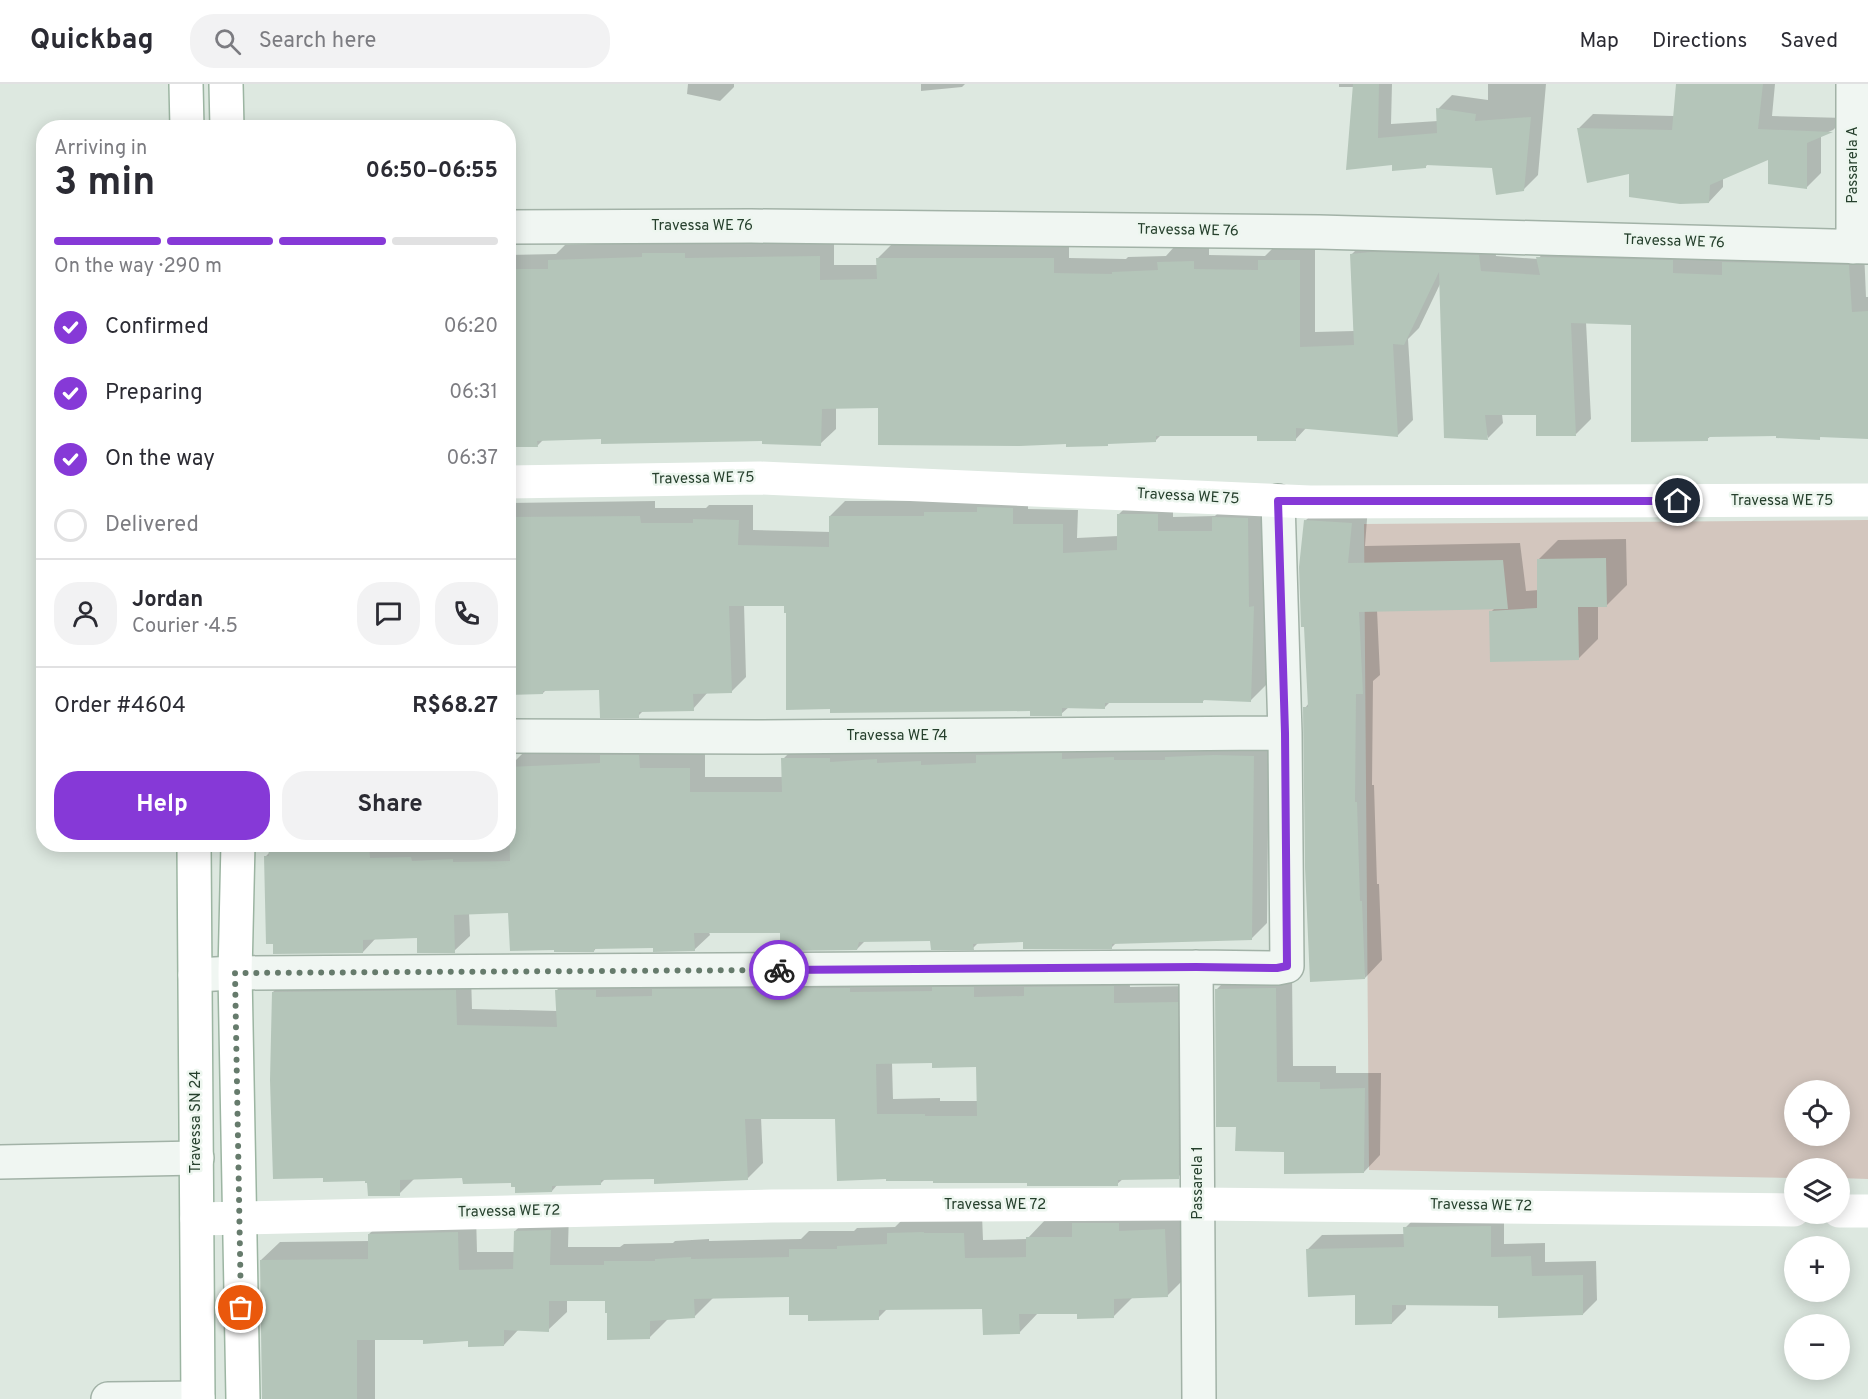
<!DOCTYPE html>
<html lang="en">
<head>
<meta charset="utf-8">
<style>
  :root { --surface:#fff; --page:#f2f2f3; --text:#2b2b33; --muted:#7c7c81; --line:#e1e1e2; --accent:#8639d7 }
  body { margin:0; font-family:Overpass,sans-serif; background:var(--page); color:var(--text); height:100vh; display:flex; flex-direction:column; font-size:22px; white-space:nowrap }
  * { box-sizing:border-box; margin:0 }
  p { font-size:20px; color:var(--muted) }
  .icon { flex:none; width:33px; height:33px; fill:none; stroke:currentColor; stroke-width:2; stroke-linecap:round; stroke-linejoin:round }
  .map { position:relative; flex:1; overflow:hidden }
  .panel { position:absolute; left:36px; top:36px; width:480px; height:732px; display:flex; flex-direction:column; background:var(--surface); border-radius:24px; box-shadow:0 3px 15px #0003 }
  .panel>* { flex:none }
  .fabs { position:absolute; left:1784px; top:996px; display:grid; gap:12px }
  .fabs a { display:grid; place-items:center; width:66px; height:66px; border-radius:50%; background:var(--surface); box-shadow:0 3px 15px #0003; font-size:30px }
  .pin { position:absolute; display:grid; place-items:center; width:51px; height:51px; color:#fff; margin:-26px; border:3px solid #fff; border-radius:50%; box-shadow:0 2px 6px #0007 }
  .courier { position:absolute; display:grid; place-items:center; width:60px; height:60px; margin:-30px; border:4px solid #8639d7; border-radius:50%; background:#fff; color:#222; box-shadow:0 2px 8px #0007 }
  .headline em { font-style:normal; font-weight:700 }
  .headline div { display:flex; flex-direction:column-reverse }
  .headline { display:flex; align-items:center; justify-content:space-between; height:102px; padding:0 18px }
  h1 { font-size:39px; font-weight:700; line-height:45px }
  .bar { display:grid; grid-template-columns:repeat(4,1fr); gap:9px 6px; align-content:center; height:72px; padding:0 18px }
  .bar i { height:8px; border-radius:4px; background:var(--line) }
  .bar .selected { background:var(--accent) }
  .bar p { grid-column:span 4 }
  .line { display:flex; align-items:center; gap:15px; padding:0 18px; border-top:2px solid var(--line) }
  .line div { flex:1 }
  .round { display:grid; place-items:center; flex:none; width:63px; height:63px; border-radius:24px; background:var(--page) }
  ol { padding:0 18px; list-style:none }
  li { display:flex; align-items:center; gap:18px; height:66px }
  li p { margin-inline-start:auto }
  li .icon { padding:6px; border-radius:50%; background:var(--accent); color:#fff; stroke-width:4 }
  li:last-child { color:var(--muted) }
  li i { width:33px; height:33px; border:3px solid var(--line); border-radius:50% }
  .action { display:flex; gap:12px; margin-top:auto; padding:12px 18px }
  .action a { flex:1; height:69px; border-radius:24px; background:var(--accent); color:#fff; font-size:24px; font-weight:700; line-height:69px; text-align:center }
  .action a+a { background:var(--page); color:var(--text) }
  header { display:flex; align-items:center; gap:36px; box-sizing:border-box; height:84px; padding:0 30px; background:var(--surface); border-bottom:2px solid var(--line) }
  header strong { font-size:28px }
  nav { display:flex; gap:33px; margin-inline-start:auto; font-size:21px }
  .search { width:420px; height:54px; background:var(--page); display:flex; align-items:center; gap:15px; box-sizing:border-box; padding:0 21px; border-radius:24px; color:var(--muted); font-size:22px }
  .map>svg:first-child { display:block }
</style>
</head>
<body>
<header>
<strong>Quickbag</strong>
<div class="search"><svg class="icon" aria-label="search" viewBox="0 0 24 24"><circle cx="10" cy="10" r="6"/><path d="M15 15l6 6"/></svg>Search here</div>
<nav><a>Map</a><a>Directions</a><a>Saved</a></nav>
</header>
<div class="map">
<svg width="1868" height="1315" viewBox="0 0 1868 1315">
  <rect width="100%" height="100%" fill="#dde8e0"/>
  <path fill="#d3c6be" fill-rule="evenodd" d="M1868 436V1095L1839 1094V1084H1794V1094L1369 1086 1364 440ZM1794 1006H1839V1052H1794Z"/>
  <path fill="#0003" fill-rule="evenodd" d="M688 0H734V3L720 17 687 10Z
    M921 0H965L962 3 921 7Z
    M1339 0H1392L1391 40 1438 37V25L1452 11 1488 16V0H1546L1538 91 1523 106 1494 82 1428 80 1425 83 1393 80 1347 84 1354 3H1339Z
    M1677 0H1775L1772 32 1845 34 1833 46 1821 51V89L1807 103 1770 73 1723 94V103L1709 118 1630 88 1579 44 1593 30 1674 32Z
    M699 155V160L834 157V181H878V174L893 159H1069V174L1126 175 1128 173 1166 172 1174 163H1209V171L1265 172 1275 162H1315V248L1354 247 1351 171 1367 155 1494 156 1496 172 1538 175 1553 158 1688 174 1726 176 1739 163 1864 166 1866 213H1868V353L1822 352 1819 354 1777 351 1711 352 1707 355 1632 240 1586 238 1591 335 1576 350 1538 330H1502L1503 339 1488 354 1441 198 1419 244 1408 255 1413 336 1398 351 1307 343 1295 356 1258 350 1161 351 1155 357 1067 358 880 322 836 323V345L820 360 764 355 602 354 544 355 537 362H508V171L556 170 565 161 655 158Z
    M1028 409V425L1078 426 1077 454 1118 452V431L1134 415 1173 416V433L1215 432 1229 418 1263 419V508H1269L1266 601 1251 616 1205 615 1202 618H1110L1104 624 1069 623 1061 630 1031 626 788 527 786 521 744 520 746 593 731 608H708L693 625 644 626 638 632 601 605 546 606 543 609 516 610 508 617V419L655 417V424H706L709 421H753V446L831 448 830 432 845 417H937Z
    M1323 420 1368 422 1365 462 1520 459 1526 507 1539 506 1538 476 1558 456 1626 455 1627 501 1607 521H1598V555L1578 575 1491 528 1495 524 1377 526 1380 591 1373 597 1372 701H1374L1377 800H1379L1382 876 1365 894 1305 624 1309 619 1305 437Z
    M654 657V670H705V693H783V675L798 660 1269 657 1267 839 1252 854 1117 858 1112 863 1024 857 979 858 973 864 932 855 865 857 857 865 782 848H709L710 851 694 866 655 862 596 864 594 867 556 864 510 828 469 829 470 852 454 867 418 853 376 854 363 868 265 773 270 768 269 760H508L509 683 524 668Z
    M1129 887 1130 903 1193 902 1194 1077 1178 1093 1123 1095 1117 1100 1028 1097 837 1033H761L763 1079 747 1095 606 1094 601 1099 558 1100 552 1107 516 1101 512 1098 464 1093 415 1094 399 1110 369 1098 273 908 290 892 471 891 472 925 558 927 557 906 573 890ZM934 978 978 982V1017H940V1014L893 1015 892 979Z
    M1292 888 1293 982H1336V989H1381L1380 1071 1364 1088 1285 1066 1217 905 1233 889Z
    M1183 1127 1186 1193 1168 1211 1132 1214 1113 1233 1078 1228 1038 1229 1019 1249 984 1224H888L878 1234 810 1229 791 1211 713 1214 694 1233 668 1235 649 1254 606 1216H567V1228L548 1246 519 1245 504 1261 469 1255H375V1315H263L261 1176 280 1158 369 1157V1150L388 1132 476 1130 477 1168H515V1147L534 1129 569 1128 568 1163H620L624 1160 673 1159 675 1157 709 1155V1157L801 1155 809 1147H854L857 1144 895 1143 907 1131H982L983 1156 1027 1155 1046 1135Z
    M1504 1129V1160L1545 1159V1178L1596 1177 1597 1216 1583 1230 1499 1221 1406 1219V1225L1392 1239 1308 1165 1322 1151 1405 1150V1144L1419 1130Z"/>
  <path fill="#b4c5b9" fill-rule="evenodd" d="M1353 0H1379L1378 54 1437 49 1436 24 1476 30 1475 37 1531 33 1524 107 1496 111 1492 84 1426 81V84L1392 87V81L1346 86Z
    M1676 0H1763L1758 45 1833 48 1807 59V105L1768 100V76L1710 101 1709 119 1680 120 1629 113V90L1587 99 1577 44 1672 46Z
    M1371 168 1479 171 1481 187 1540 191 1536 173 1673 176V189L1722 191V178L1849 181 1852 228 1868 227V355L1820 353V356L1776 354V352L1708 353V357L1631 358V241L1571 239 1576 352H1536V331H1485L1488 356 1444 354 1439 188 1404 261 1393 260 1398 353 1296 344V357H1257V352H1156V358L1108 360V362L1066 363V360L1020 362 878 361V324L822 325 821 362 762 360V357L601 360V355L537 357 538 363H508V185H548V176L642 173V169H685V174L820 172V196L877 195 876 174H1054V189L1112 190V188L1158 186 1157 178 1194 177V185L1258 186V176H1300V263L1354 261 1350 170Z
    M977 423 1013 424V440H1063V469L1117 466V430H1158V447H1212V433L1248 434 1249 523 1254 522 1251 618 1203 616V619H1105V625L1062 624V632H1030V627L830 629V625L786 626V529H784V522H729L732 609 693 610 694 627 639 628V634H600L599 606 543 607V610L508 611V433L640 432 641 439H693V435L739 436 738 461 829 463V432H924V428H977Z
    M1304 436 1352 439 1348 479 1503 476 1508 525 1359 528 1363 610H1356L1355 718H1357L1360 817H1362L1365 895 1310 898 1305 784 1303 623H1308L1304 543H1301L1299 483Z
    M1606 474 1607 523H1578L1579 576 1490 578 1489 527 1537 524V475Z
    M1062 669V675L1114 673V676H1165V673L1214 671 1254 672 1252 856 1112 860V865H1023V858L973 860 974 866H931L930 857 859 858 857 866 780 867V849H694L695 867 653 868V864L594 865V868H554V866L510 867 508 829 454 831 455 869H417V854L363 856V869L273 870V860H266L264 772H269L268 760H369L370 774 411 773 412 777 453 775V778L510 777 508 683 600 679V671H639L640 684H690V708H782L781 674H830V678L877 675V679L921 677V681L976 679V671Z
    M1114 902V919L1178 918 1179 1095 1118 1096V1102H1027V1099H933V1097H886V1095L837 1097 835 1035H745L748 1096 654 1100V1095L601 1096V1101L552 1102V1108L515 1109V1103H511V1099L463 1100 462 1094 400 1096V1112H368L367 1099H365V1097L323 1098V1094L273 1095 270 996 272 908 456 906 457 941 557 943 555 906H596V913L652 912V905L850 904V908L932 907V903H974V913L1024 912V903ZM932 979V984L976 983 977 1032H925V1030H877L876 980Z
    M1276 904 1277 998H1320V1005L1365 1004 1364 1089 1284 1090V1068L1235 1067 1236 1043H1216L1215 905Z
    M1072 1139H1119V1147L1165 1145 1168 1213 1114 1215V1234L1077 1235V1230H1019L1020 1250 983 1251 982 1225 879 1226V1236L808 1237V1231H789V1213L694 1215 695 1234 650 1237V1255L607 1256V1229H605V1217H549V1248L504 1246V1262L468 1263V1257L423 1260V1256H357V1315H262L260 1176 368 1175V1150L458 1148 459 1186 513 1185 514 1147 551 1146 550 1181H604V1177H655V1175L691 1173V1175L789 1173V1165H837V1162L887 1160V1149L924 1148V1149H964L965 1174 1026 1173V1153H1072Z
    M1491 1142V1173L1531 1172 1532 1192 1583 1191V1231L1498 1234V1222L1392 1221V1240L1355 1241V1211L1308 1213 1306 1165 1404 1163 1403 1143Z"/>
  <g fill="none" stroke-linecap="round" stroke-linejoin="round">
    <g stroke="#a2b2a7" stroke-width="36">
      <path id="street" d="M508 143 751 142 1319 148 1868 163
        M1853 163V0
        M508 652 756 653 1285 649
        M1196 883 1199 1315
        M195 891 235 889 1196 883 1277 884 1287 882 1285 649 1278 417
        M0 1078 197 1074
        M108 1315 198 1314"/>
    </g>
    <g stroke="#9cb5a2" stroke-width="36">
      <path id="primary" d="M186 0 187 44
        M226 0 227 44
        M194 760 198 1315
        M238 760 235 889 243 1315"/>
    </g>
    <use href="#street" stroke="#f0f6f2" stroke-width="33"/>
    <path stroke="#fff" stroke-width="33" d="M508 398 760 394 1310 418 1868 416
      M1839 1127H1868
      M197 1135 771 1122 1199 1120 1794 1126"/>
    <use href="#primary" stroke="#fff" stroke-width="33"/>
  </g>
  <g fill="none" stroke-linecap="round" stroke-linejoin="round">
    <path stroke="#667b6c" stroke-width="6" stroke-dasharray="0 10.8" d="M241 1224 235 889 779 886"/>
    <path stroke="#8639d7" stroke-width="8" d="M779 886 1196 883 1277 884 1287 882 1285 649 1278 417H1678"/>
  </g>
  <g text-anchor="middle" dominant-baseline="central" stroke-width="5" stroke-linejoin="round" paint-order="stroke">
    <g font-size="15" fill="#26402d" stroke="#edf6ef">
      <text transform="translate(1853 81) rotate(-90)">Passarela A</text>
      <text x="702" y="142">Travessa WE 76</text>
      <text transform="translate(1188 147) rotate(1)">Travessa WE 76</text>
      <text transform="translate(1674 158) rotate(2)">Travessa WE 76</text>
      <text transform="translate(703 395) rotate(-1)">Travessa WE 75</text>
      <text transform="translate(1188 413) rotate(3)">Travessa WE 75</text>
      <text x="1782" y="417">Travessa WE 75</text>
      <text x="897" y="652">Travessa WE 74</text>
      <text transform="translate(196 1038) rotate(-90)">Travessa SN 24</text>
      <text transform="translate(1198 1099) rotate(-90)">Passarela 1</text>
      <text x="995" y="1121">Travessa WE 72</text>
      <text transform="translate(1481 1122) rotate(1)">Travessa WE 72</text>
      <text transform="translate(509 1128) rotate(-1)">Travessa WE 72</text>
    </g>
  </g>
</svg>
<div class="fabs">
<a><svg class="icon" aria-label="locate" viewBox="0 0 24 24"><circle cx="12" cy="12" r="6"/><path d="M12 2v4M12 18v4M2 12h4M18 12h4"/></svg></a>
<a><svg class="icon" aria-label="layers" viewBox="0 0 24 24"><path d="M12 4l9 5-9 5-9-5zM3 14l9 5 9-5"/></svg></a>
<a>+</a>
<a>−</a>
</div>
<div class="pin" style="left:241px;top:1224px;background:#ea580c"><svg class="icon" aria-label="bag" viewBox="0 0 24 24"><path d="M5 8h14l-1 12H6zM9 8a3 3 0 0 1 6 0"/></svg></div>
<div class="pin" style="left:1678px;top:417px;background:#1f2937"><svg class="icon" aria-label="home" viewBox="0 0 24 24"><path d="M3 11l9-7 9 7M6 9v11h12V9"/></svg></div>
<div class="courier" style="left:779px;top:886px"><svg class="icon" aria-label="bike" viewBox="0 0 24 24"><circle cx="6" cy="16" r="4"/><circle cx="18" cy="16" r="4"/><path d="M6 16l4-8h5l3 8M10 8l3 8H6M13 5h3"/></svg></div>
<section class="panel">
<div class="headline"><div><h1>3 min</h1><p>Arriving in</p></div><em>06:50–06:55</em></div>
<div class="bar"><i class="selected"></i><i class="selected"></i><i class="selected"></i><i></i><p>On the way · 290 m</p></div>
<ol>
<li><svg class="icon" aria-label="check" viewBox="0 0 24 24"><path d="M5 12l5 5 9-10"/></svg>Confirmed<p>06:20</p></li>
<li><svg class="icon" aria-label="check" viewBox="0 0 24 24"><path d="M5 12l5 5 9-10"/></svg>Preparing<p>06:31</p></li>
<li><svg class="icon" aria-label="check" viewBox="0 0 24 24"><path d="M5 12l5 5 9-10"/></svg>On the way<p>06:37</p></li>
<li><i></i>Delivered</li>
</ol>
<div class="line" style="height:108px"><a class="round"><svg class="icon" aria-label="person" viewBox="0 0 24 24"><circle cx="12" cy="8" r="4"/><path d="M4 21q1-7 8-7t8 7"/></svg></a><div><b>Jordan</b><p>Courier · 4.5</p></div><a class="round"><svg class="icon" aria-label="chat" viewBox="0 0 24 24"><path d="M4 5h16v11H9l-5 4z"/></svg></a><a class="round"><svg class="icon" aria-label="phone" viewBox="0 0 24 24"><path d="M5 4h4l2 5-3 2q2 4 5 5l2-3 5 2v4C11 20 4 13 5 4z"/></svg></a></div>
<div class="line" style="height:78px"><div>Order #4604</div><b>R$68.27</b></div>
<div class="action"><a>Help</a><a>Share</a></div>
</section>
</div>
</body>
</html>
